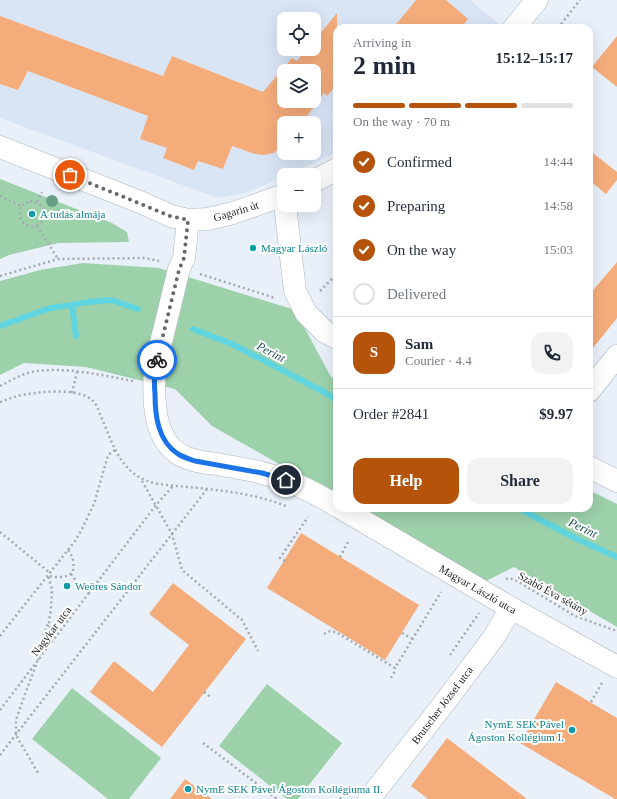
<!DOCTYPE html>
<html lang="en">
<head>
<meta charset="utf-8">
<style>
  :root { --surface:#fff; --page:#f2f2f3; --text:#1f2937; --muted:#747a83; --line:#e0e1e3; --accent:#b45309 }
  body { margin:0; font-family:"Times New Roman",serif; background:var(--page); color:var(--text); height:100vh; display:flex; flex-direction:column; font-size:15px; white-space:nowrap }
  * { box-sizing:border-box; margin:0 }
  p { font-size:13px; color:var(--muted) }
  .icon { flex:none; width:22px; height:22px; fill:none; stroke:currentColor; stroke-width:2; stroke-linecap:round; stroke-linejoin:round }
  .map { position:relative; flex:1; overflow:hidden }
  .details { position:absolute; left:333px; top:24px; width:260px; height:488px; display:flex; flex-direction:column; background:var(--surface); border-radius:12px; box-shadow:0 4px 16px #0002 }
  .details>* { flex:none }
  .fabs { position:absolute; left:277px; top:12px; display:grid; gap:8px }
  .fabs a { display:grid; place-items:center; width:44px; height:44px; border-radius:8px; background:var(--surface); box-shadow:0 4px 16px #0002; font-size:20px }
  .pin { position:absolute; display:grid; place-items:center; width:34px; height:34px; color:#fff; margin:-17px; border:2px solid #fff; border-radius:50%; box-shadow:0 1px 4px #0007 }
  .courier { position:absolute; display:grid; place-items:center; width:40px; height:40px; margin:-20px; border:3px solid #1a73e8; border-radius:50%; background:#fff; color:#222; box-shadow:0 1px 5px #0007 }
  .head em { font-style:normal; font-weight:700 }
  .head div { display:flex; flex-direction:column-reverse }
  .head { display:flex; align-items:center; justify-content:space-between; height:68px; padding:0 20px }
  h1 { font-size:26px; font-weight:700; line-height:30px }
  .bar { display:grid; grid-template-columns:repeat(4,1fr); gap:6px 4px; align-content:center; height:48px; padding:0 20px }
  .bar i { height:5px; border-radius:3px; background:var(--line) }
  .bar .selected { background:var(--accent) }
  .bar p { grid-column:span 4 }
  .line { display:flex; align-items:center; gap:10px; padding:0 20px; border-top:1px solid var(--line) }
  .line div { flex:1 }
  .round { display:grid; place-items:center; flex:none; width:42px; height:42px; border-radius:12px; background:var(--page) }
  ol { padding:0 20px; list-style:none }
  li { display:flex; align-items:center; gap:12px; height:44px }
  li p { margin-inline-start:auto }
  li .icon { padding:4px; border-radius:50%; background:var(--accent); color:#fff; stroke-width:4 }
  li:last-child { color:var(--muted) }
  li i { width:22px; height:22px; border:2px solid var(--line); border-radius:50% }
  .cta { display:flex; gap:8px; margin-top:auto; padding:8px 20px }
  .cta a { flex:1; height:46px; border-radius:12px; background:var(--accent); color:#fff; font-size:16px; font-weight:700; line-height:46px; text-align:center }
  .cta a+a { background:var(--page); color:var(--text) }
  .map>svg:first-child { display:block }
</style>
</head>
<body>
<div class="map">
<svg width="617" height="799" viewBox="0 0 617 799">
  <rect width="100%" height="100%" fill="#e9f0f9"/>
  <path fill="#d9e5f5" d="M0 0H470L499 24 496 28H341L331 20 314 41V19H284V49H307L297 61 292 58 258 98 253 88 172 56 163 76 0 16Z
    M28 71 148 116 140 139 167 148 163 158 194 170 198 161 223 169 232 146 280 149 284 145V153H314V123H302L324 93 327 96 337 85V152L287 175H284V176L246 193 220 198 201 192 0 118V84L18 90Z"/>
  <path fill="#9cd1aa" d="M0 179 112 223 127 232 129 242 58 243 9 255 0 259Z
    M83 263 159 268 295 310 331 377 337 379V497L212 426 175 389 86 367 24 363 0 375V281L40 270Z
    M589 490 617 504V627L514 567 486 581 357 508H589Z
    M267 684 342 743 298 799H287L219 746Z
    M72 688 161 758 129 799H108L32 739Z"/>
  <g fill="none" stroke-linecap="round" stroke-linejoin="round">
    <path stroke="#60d5e0" stroke-width="6" d="M72 305 76 336
      M0 326 50 308 72 305 88 302 111 300 138 309
      M193 329 232 344 324 392 337 400
      M518 508 577 539 617 557"/>
  </g>
  <path fill="#f4ac7b" fill-rule="evenodd" d="M416 0H446L468 19 461 28H393Z
    M337 13V85L327 96 324 93 302 123H284V145L280 149 273 153 264 155 255 154 232 146 223 169 198 161 194 170 163 158 167 148 140 139 148 116 28 71 18 90 0 84V16L163 76 172 56 263 92 292 58 297 61 307 49H314V41ZM284 71H314V101H284Z
    M617 36V87L592 67Z
    M589 150 617 172V180L606 194 589 180Z
    M617 262V318L589 353V295Z
    M301 533 419 605 385 660 267 588Z
    M173 583 246 639 162 747 90 692 114 661 153 692 189 645 149 614Z
    M556 682 617 718V799H615L520 743Z
    M447 738 527 799H428L411 786Z
    M185 779 212 799H170Z"/>
  <g fill="none" stroke-linecap="round" stroke-linejoin="round">
    <g stroke="#adb4bd" stroke-width="23">
      <path id="minor" d="M285 205 295 291 306 313 325 332 337 338
        M589 391 617 356
        M589 467 617 481
        M369 799 442 706 494 637 511 608"/>
    </g>
    <g stroke="#adb4bd" stroke-width="23">
      <path id="tertiary" d="M514 28 537 0
        M0 147 140 202 171 216 188 220 208 219 233 213 284 195
        M314 181 337 169
        M188 220 184 258 179 269 155 367C153 398 152 445 187 458 197 462 207 463 217 464 232 467 247 469 262 473 288 479 314 492 337 506
        M341 508 511 608 617 667"/>
    </g>
    <path stroke="#a4a9b0" stroke-width="2.5" stroke-dasharray="2 3" stroke-linecap="butt" d="M558 28 580 0
      M0 196 21 206
      M30 201C56 205 43 233 27 225 18 221 20 214 21 206Z
      M37 202 42 192
      M37 226 58 259
      M200 274 275 298
      M0 276 58 259 145 258 159 261
      M320 291 337 274
      M0 386C10 381 20 375 31 372 65 366 100 375 133 381
      M72 393 77 372
      M0 402C6 400 11 398 17 396 36 392 80 386 94 402 98 407 100 415 103 421 115 450 123 477 158 484 201 489 246 490 286 506
      M142 481 172 534 182 570 242 620 258 651
      M0 532 50 573
      M340 557 349 540
      M285 561 280 558 308 517
      M71 574 80 586 90 593
      M506 579 509 578 517 581 575 616 617 631
      M402 633 413 639
      M324 634 330 631 336 632 395 668 441 592
      M0 636 75 541 82 529 94 504 108 455 115 450
      M52 643 49 622 51 608 52 589 48 576C59 578 77 579 73 562 73 557 71 554 68 550
      M450 655 479 613
      M38 660 44 633 49 622
      M36 665 24 697 16 720V735L38 773
      M391 678 395 671V668
      M204 692 212 698
      M591 702 602 683
      M0 710 156 505 173 486
      M203 743 277 799
      M0 755 207 489
      M340 799 349 788"/>
    <use href="#minor" stroke="#fff" stroke-width="22"/>
    <use href="#tertiary" stroke="#fff" stroke-width="22"/>
  </g>
  <circle fill="#699f89" cx="52" cy="201" r="6"/>
  <g fill="none" stroke-linecap="round" stroke-linejoin="round">
    <path stroke="#64686d" stroke-width="4" stroke-dasharray="0 7.2" d="M70 175 170 216 188 220 184 258 179 270 157 360"/>
    <path stroke="#1a73e8" stroke-width="5" d="M157 360C154 372 154 383 155 394 155 416 158 441 178 454 183 457 189 459 195 461L262 473 286 480"/>
  </g>
  <g fill="#0f9aa8" stroke="#fff" stroke-width="1.5">
    <circle cx="32" cy="214" r="4"/>
    <circle cx="253" cy="248" r="4"/>
    <circle cx="67" cy="586" r="4"/>
    <circle cx="572" cy="730" r="4"/>
    <circle cx="188" cy="789" r="4"/>
  </g>
  <g text-anchor="middle" dominant-baseline="central" stroke-width="4" stroke-linejoin="round" paint-order="stroke">
    <g font-size="11" fill="#1c1e22" stroke="#fff">
      <text transform="translate(236 211) rotate(-17)">Gagarin út</text>
      <text transform="translate(478 589) rotate(30)">Magyar László utca</text>
      <text transform="translate(553 593) rotate(29)">Szabó Éva sétány</text>
      <text transform="translate(51 631) rotate(-53)">Nagykar utca</text>
      <text transform="translate(442 705) rotate(-53)">Brutscher József utca</text>
    </g>
    <g font-size="11" fill="#0d838f" stroke="#fff" text-anchor="start">
      <text x="40" y="214">A tudás almája</text>
      <text x="261" y="248">Magyar László</text>
      <text x="75" y="586">Weöres Sándor</text>
      <text x="564" y="724" text-anchor="end">NymE SEK Pável<tspan x="564" dy="13">Ágoston Kollégium I.</tspan></text>
      <text x="196" y="789">NymE SEK Pável Ágoston Kollégiuma II.</text>
    </g>
    <g font-size="12" font-style="italic" fill="#1a4e52" stroke="#fff">
      <text transform="translate(271 352) rotate(28)">Perint</text>
      <text transform="translate(583 528) rotate(26)">Perint</text>
    </g>
  </g>
</svg>
<div class="fabs">
<a><svg class="icon" aria-label="locate" viewBox="0 0 24 24"><circle cx="12" cy="12" r="6"/><path d="M12 2v4M12 18v4M2 12h4M18 12h4"/></svg></a>
<a><svg class="icon" aria-label="layers" viewBox="0 0 24 24"><path d="M12 4l9 5-9 5-9-5zM3 14l9 5 9-5"/></svg></a>
<a>+</a>
<a>−</a>
</div>
<div class="pin" style="left:70px;top:175px;background:#ea580c"><svg class="icon" aria-label="bag" viewBox="0 0 24 24"><path d="M5 8h14l-1 12H6zM9 8a3 3 0 0 1 6 0"/></svg></div>
<div class="pin" style="left:286px;top:480px;background:#1f2937"><svg class="icon" aria-label="home" viewBox="0 0 24 24"><path d="M3 11l9-7 9 7M6 9v11h12V9"/></svg></div>
<div class="courier" style="left:157px;top:360px"><svg class="icon" aria-label="bike" viewBox="0 0 24 24"><circle cx="6" cy="16" r="4"/><circle cx="18" cy="16" r="4"/><path d="M6 16l4-8h5l3 8M10 8l3 8H6M13 5h3"/></svg></div>
<section class="details">
<div class="head"><div><h1>2 min</h1><p>Arriving in</p></div><em>15:12–15:17</em></div>
<div class="bar"><i class="selected"></i><i class="selected"></i><i class="selected"></i><i></i><p>On the way · 70 m</p></div>
<ol>
<li><svg class="icon" aria-label="check" viewBox="0 0 24 24"><path d="M5 12l5 5 9-10"/></svg>Confirmed<p>14:44</p></li>
<li><svg class="icon" aria-label="check" viewBox="0 0 24 24"><path d="M5 12l5 5 9-10"/></svg>Preparing<p>14:58</p></li>
<li><svg class="icon" aria-label="check" viewBox="0 0 24 24"><path d="M5 12l5 5 9-10"/></svg>On the way<p>15:03</p></li>
<li><i></i>Delivered</li>
</ol>
<div class="line" style="height:72px"><b class="round" style="background:var(--accent);color:#fff">S</b><div><b>Sam</b><p>Courier · 4.4</p></div><a class="round"><svg class="icon" aria-label="phone" viewBox="0 0 24 24"><path d="M5 4h4l2 5-3 2q2 4 5 5l2-3 5 2v4C11 20 4 13 5 4z"/></svg></a></div>
<div class="line" style="height:52px"><div>Order #2841</div><b>$9.97</b></div>
<div class="cta"><a>Help</a><a>Share</a></div>
</section>
</div>
</body>
</html>
